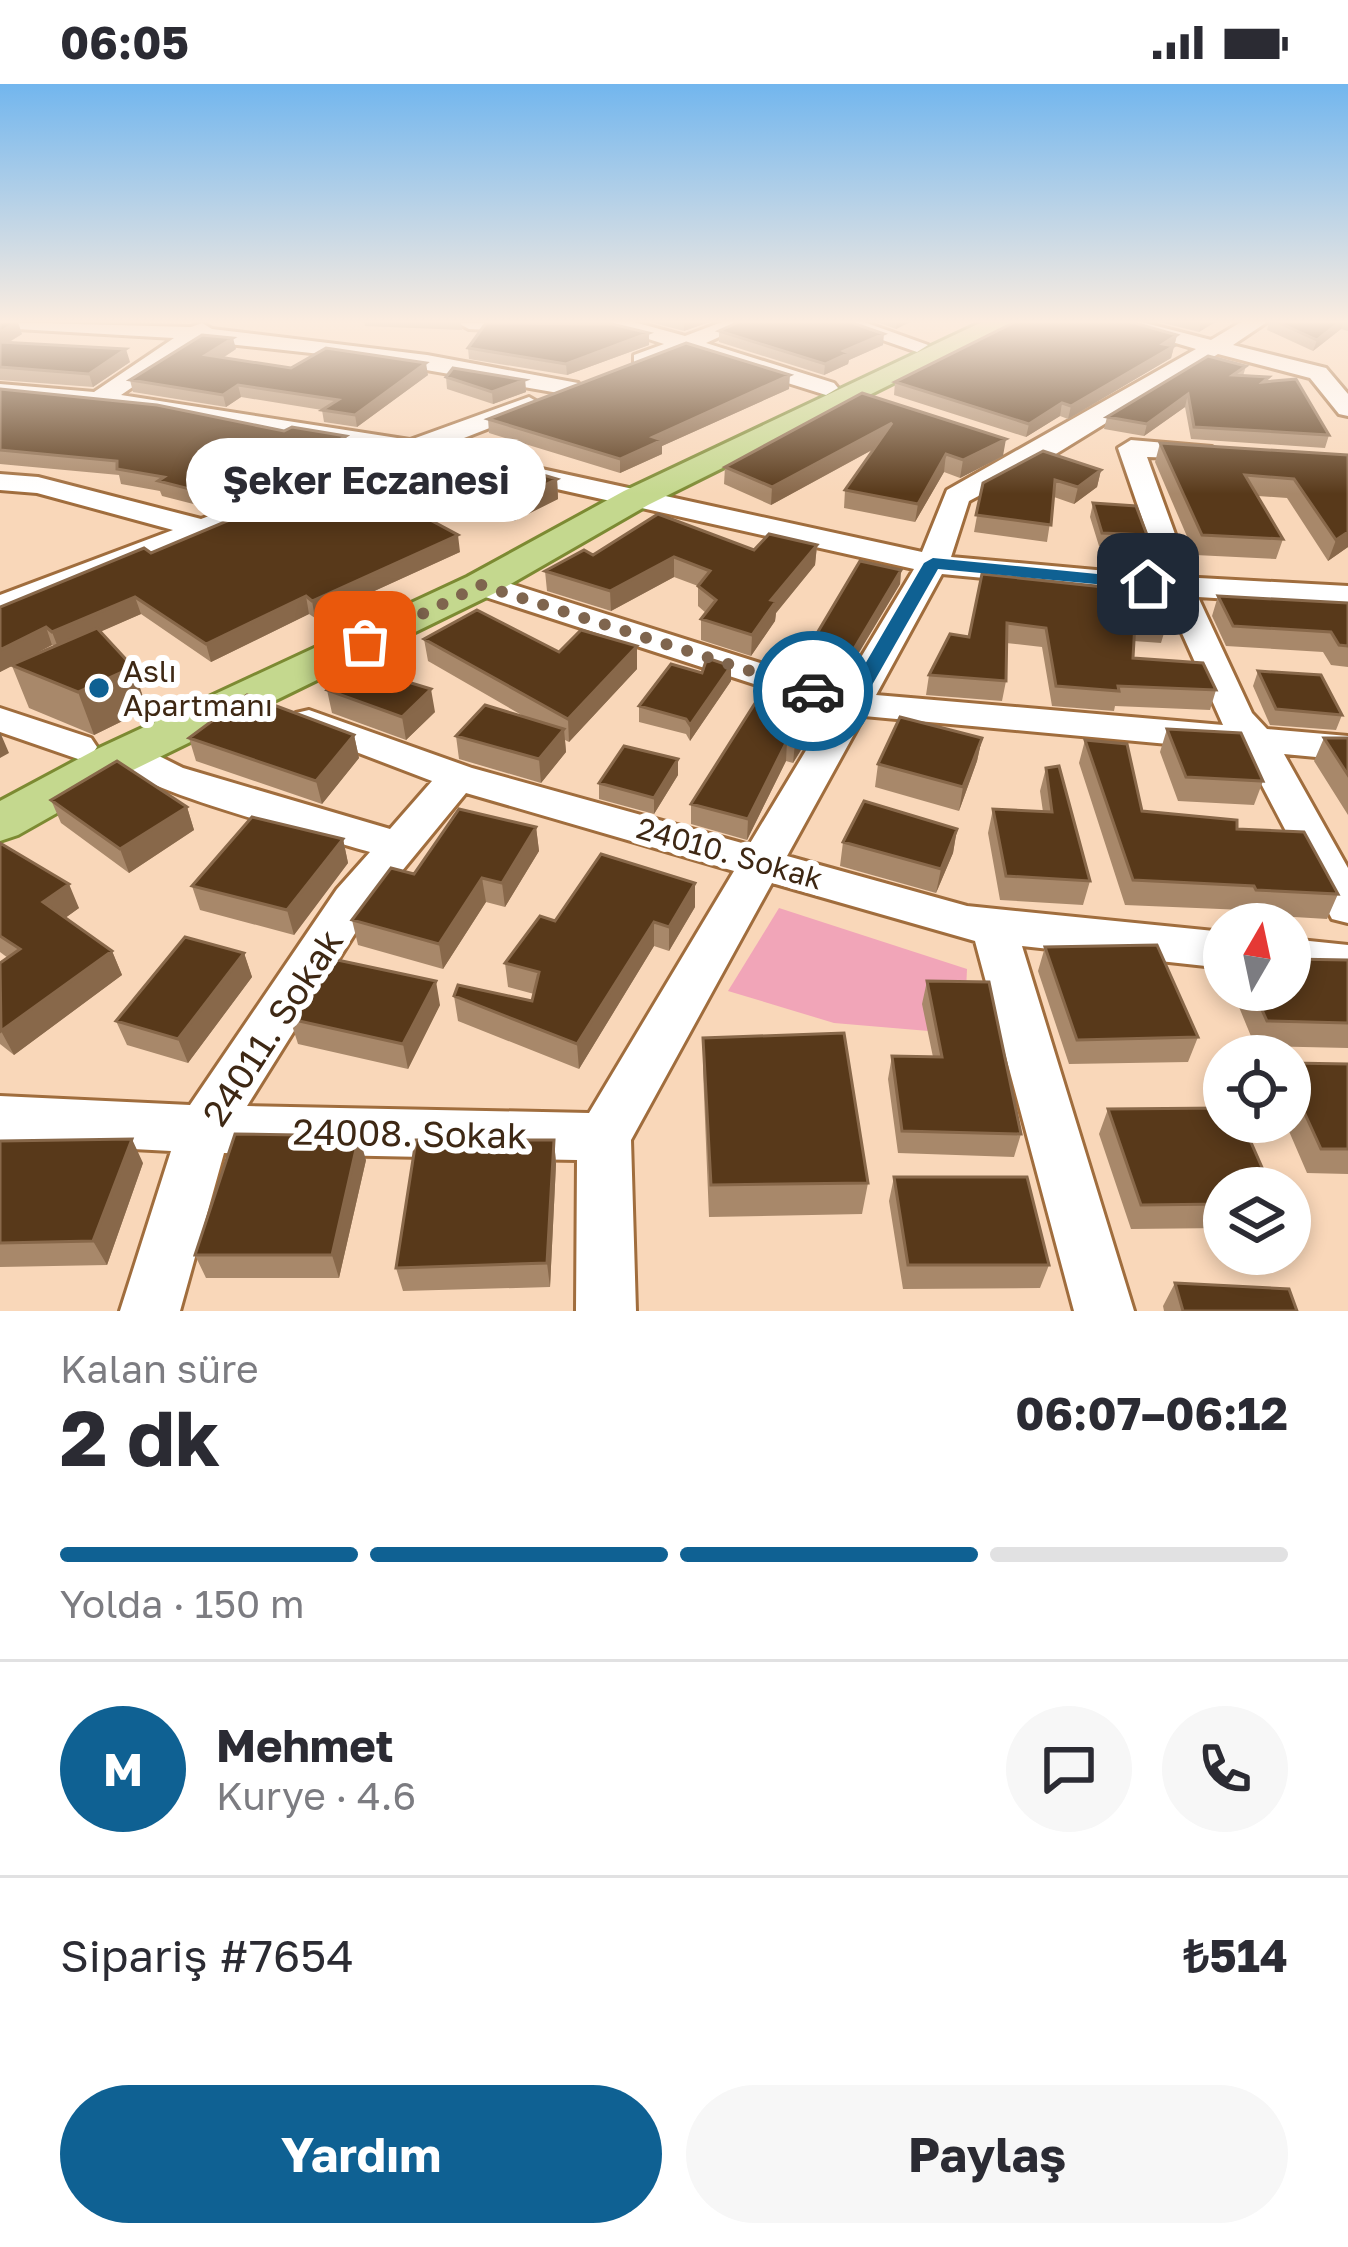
<!DOCTYPE html>
<html lang="tr">
<head>
<meta charset="utf-8">
<style>
  :root { --surface:#fff; --page:#f7f7f7; --text:#2b2b33; --muted:#7c7c81; --line:#e1e1e2; --accent:#0f6193 }
  body { margin:0; font-family:"Golos Text",sans-serif; background:var(--page); color:var(--text); height:100vh; display:flex; flex-direction:column; font-size:45px; white-space:nowrap }
  * { box-sizing:border-box; margin:0 }
  p { font-size:39px; color:var(--muted) }
  .icon { flex:none; width:66px; height:66px; fill:none; stroke:currentColor; stroke-width:2; stroke-linecap:round; stroke-linejoin:round }
  .map { position:relative; height:1227px; overflow:hidden }
  .panel { display:flex; flex-direction:column; background:var(--surface); flex:1 }
  .panel>* { flex:none }
  .needle { width:78px; rotate:9deg }
  .buttons { position:absolute; left:1203px; top:819px; display:grid; gap:24px }
  .buttons a { display:grid; place-items:center; width:108px; height:108px; border-radius:50%; background:var(--surface); box-shadow:0 6px 18px #0003; font-size:60px }
  .pin { position:absolute; display:grid; place-items:center; width:102px; height:102px; color:#fff; margin:-51px; border-radius:24px; box-shadow:0 6px 18px #0006 }
  .courier { position:absolute; display:grid; place-items:center; width:120px; height:120px; margin:-60px; border:9px solid #0f6193; border-radius:50%; background:#fff; color:#222; box-shadow:0 3px 15px #0007 }
  .bubble { position:absolute; height:84px; border-radius:42px; background:var(--surface); box-shadow:0 6px 18px #0003; font-size:39px; font-weight:700; line-height:84px; text-align:center }
  .summary em { font-style:normal; font-weight:700 }
  .summary div { display:flex; flex-direction:column-reverse }
  .summary { display:flex; align-items:center; justify-content:space-between; height:204px; padding:0 60px }
  h1 { font-size:78px; font-weight:700; line-height:90px }
  .bar { display:grid; grid-template-columns:repeat(4,1fr); gap:18px 12px; align-content:center; height:144px; padding:0 60px }
  .bar i { height:15px; border-radius:9px; background:var(--line) }
  .bar .selected { background:var(--accent) }
  .bar p { grid-column:span 4 }
  .line { display:flex; align-items:center; gap:30px; padding:0 60px; border-top:3px solid var(--line) }
  .line div { flex:1 }
  .round { display:grid; place-items:center; flex:none; width:126px; height:126px; border-radius:63px; background:var(--page) }
  .action { display:flex; gap:24px; margin-top:auto; padding:24px 60px }
  .action a { flex:1; height:138px; border-radius:72px; background:var(--accent); color:#fff; font-size:48px; font-weight:700; line-height:138px; text-align:center }
  .action a+a { background:var(--page); color:var(--text) }
  .status { display:flex; justify-content:space-between; align-items:center; height:84px; padding:0 60px; background:var(--surface); direction:ltr }
  .status svg { height:33px; fill:currentColor }
  .map>svg:first-child { display:block }
</style>
</head>
<body>
<div class="status"><b>06:05</b><svg viewBox="0 0 49 12"><path d="M0 12V9h3v3zM5 12V6h3v6zM10 12V3h3v9zM15 12V0h3v12zM26 1h20v11H26zM47 4h2v5h-2z"/></svg></div>
<div class="map">
<svg width="1348" height="1227" viewBox="0 0 1348 1227">
  <rect width="100%" height="100%" fill="#f9d7b9"/>
  <path fill="#f1a5b8" d="M779 824 967 885 964 950 834 939 728 907Z"/>
  <g fill="none" stroke-linecap="round" stroke-linejoin="round">
    <g stroke="#a06d3d" stroke-width="6">
      <path id="minor" d="M0 238 191 243 202 239 212 245 427 271 578 299 582 304 570 311 357 274 200 257 121 311 410 356 529 313 541 320 538 325 441 363 922 468 947 406 1196 265 1104 238H1141L1211 256 1241 238H1267L1233 261 1326 284 1348 310V332L1339 330 1310 294 1218 270 1046 376 969 417 951 473 1162 492 1118 364 1131 356 1212 363 1216 369 1212 375 1147 373 1188 486 1181 493 1348 502V522L1198 513 1252 629 1267 645 1348 652V676L1284 670 1348 784V839L1332 835 1244 667 864 632 787 772 967 822 1224 848V884L1022 862 1134 1227H1074L975 857 772 799 631 1056 636 1227H576L577 1076 224 1069 180 1227H120L171 1067 0 1058V1012L190 1021 337 805 370 768C321 753 129 706 106 671L111 662H139L183 684 390 745 432 697 296 645 291 637 296 629 309 626 472 684 749 761 831 625 470 508 465 501 481 492 492 494 842 605 914 485 414 373 0 532V511L173 446 37 409 0 406V390L38 393 201 435 383 367 161 330 0 314V300L94 308 174 254 0 244ZM942 490 1165 511 1223 641 876 611ZM466 709 734 787 589 1029 247 1022 369 827Z
        M634 238 685 252 722 238H752L706 259 834 299 838 304 826 311 686 267 650 281H634V271L664 260 639 252 469 245 458 239Z
        M831 238H864L928 261 917 268Z
        M0 624 91 654 97 663 91 672 78 675 0 648Z
        M1290 855 1348 861V897L1290 891Z"/>
    </g>
    <g stroke="#7c8a32" stroke-width="6">
      <path id="major" d="M982 238H1016L648 421 495 509 131 687 18 751 0 757V717L97 665 467 493 624 407Z"/>
    </g>
    <use href="#minor" fill="#fff" fill-rule="evenodd"/>
    <use href="#major" fill="#c4d88e" fill-rule="evenodd"/>
  </g>
  <path fill="#a8886a" fill-rule="evenodd" d="M0 238 22 250 8 259 130 278 93 303 0 296Z
    M364 238H461L462 246 365 242Z
    M650 238H709L684 247Z
    M877 238H910L896 245Z
    M1159 238H1215L1199 248Z
    M1269 238H1348V247L1341 245 1313 267 1267 246Z
    M719 247 883 261 849 276 848 280 824 291 719 258Z
    M649 249V261L567 291 469 275 468 264Z
    M1177 251 1171 274 1068 335 1060 332 1026 353 894 311 895 298Z
    M236 265 223 274 291 284 428 291 357 343 324 338 322 326 241 313 226 323 133 308 130 296Z
    M1246 282 1243 292 1268 297 1329 351 1325 364 1191 355 1185 323 1144 352 1104 345 1107 333Z
    M446 293 525 296 526 308 493 320 447 305Z
    M0 305 284 347 346 352 348 366 316 387 292 382 213 425 162 412 160 407 121 400 119 391 0 380Z
    M789 305 662 362V370L620 389 489 349 488 335Z
    M862 309 1003 372 960 394 944 388 915 438 844 424 845 406 874 365 771 421 724 400 725 383Z
    M1160 359 1348 371V463L1328 477 1287 414 1258 412 1283 455 1276 475 1195 471 1155 378Z
    M457 372 459 388 439 407 428 405 396 418 460 468 315 534 309 530 211 578 141 530 101 547 133 583 147 625 94 651 29 624 12 582 0 588V523L151 469 369 393ZM52 561 55 562 19 578Z
    M1101 386 1097 403 1074 420 1054 413 1047 458 974 448 983 399Z
    M463 395H557L558 415 514 437 465 414Z
    M1093 419 1147 451 1143 465 1099 462 1090 433Z
    M817 461 815 481 776 529 775 537 751 572 701 556V535L706 529 698 522V502L674 493 611 527 547 507 545 487 593 471 754 466Z
    M901 486 900 500 840 600 802 588 803 573Z
    M982 490 1167 539 1161 559 1134 557 1133 574 1216 606 1210 626 1115 622 1114 627 1052 622 1042 563 1006 559V597L1002 617 926 611 929 591 969 553Z
    M1218 512 1348 519V583L1331 581 1323 568 1226 562 1212 532Z
    M424 555 559 568 637 585 569 658 565 656 566 668 541 699 459 675 456 652 525 633 428 577Z
    M1258 587 1342 631 1336 646 1270 641 1253 602Z
    M731 597 690 657 686 650 639 638V622Z
    M327 606 435 628 406 656 332 629Z
    M782 606 826 608 824 628 793 679 786 677 747 756 691 740V720Z
    M1167 645 1263 697 1254 721 1178 717 1160 668Z
    M354 651 359 674 322 720 196 677 189 654Z
    M982 654 977 677 959 727 875 703 878 680Z
    M1324 654H1348V731L1314 677Z
    M1085 656 1142 727 1237 745 1338 810 1327 835 1246 830 1244 826 1125 821 1079 679Z
    M678 675V691L654 730 599 715V699Z
    M1046 684 1090 797 1083 821 1000 816 988 749 993 725 1043 728 1040 707Z
    M51 716 187 723 194 746 129 789 61 739Z
    M536 743 539 767 505 823 486 818 443 885 358 861 352 836 414 790Z
    M957 745 953 769 936 809 840 782 843 758Z
    M343 755 348 779 294 851 200 826 192 802Z
    M0 759 79 824 65 834 112 867 122 891 14 971 0 960V879L8 874 0 868Z
    M695 799V823L669 867 654 862 579 985 458 937 454 912 532 917 534 910 508 903 505 879 555 837Z
    M1045 863 1198 953 1188 978 1069 980 1038 887Z
    M244 869 252 893 188 979 127 961 116 937Z
    M1348 876V964L1255 962 1232 906H1290Z
    M927 897 1021 1050 1014 1073 898 1069 888 995 892 972 933 973 922 920Z
    M440 921 408 985 298 960 290 935Z
    M703 954 868 1099 862 1130 709 1133 703 986Z
    M1290 979 1348 980V1090L1307 1089 1285 1038H1290Z
    M1108 1025 1224 1104V1144L1131 1145 1099 1050Z
    M554 1056 556 1080 550 1203 403 1207 396 1184Z
    M0 1057 143 1079 107 1181 0 1183Z
    M366 1076 339 1194H206L195 1171Z
    M894 1093 1049 1181 1040 1204 903 1205 889 1117Z
    M1175 1199 1297 1227H1164L1163 1222Z"/>
  <path fill="#88684a" d="M18 238 22 250 0 263V248Z
    M684 238H709L684 247Z
    M897 238H910L896 245Z
    M1201 238H1215L1199 248Z
    M1340 238H1344L1341 245 1313 267 1317 256Z
    M649 249V261L567 291 566 280Z
    M884 250 883 261 849 276 848 280 824 291 825 280 844 267Z
    M1177 251 1171 274 1068 335 1071 322Z
    M233 254 236 265 208 283 206 271Z
    M126 265 130 278 93 303 89 290Z
    M426 279 428 291 357 343 355 331Z
    M790 291 789 305 662 362V370L620 389V375L653 353Z
    M525 296 526 308 493 320 492 308Z
    M238 301 241 313 226 323 223 311Z
    M1188 310 1185 323 1144 352 1147 340Z
    M1062 319 1060 332 1026 353 1029 340Z
    M892 339 890 356 771 421 772 403Z
    M346 352 348 366 316 387 313 372Z
    M1006 355 1003 372 960 394 963 376Z
    M289 367 292 382 213 425 209 410Z
    M946 370 944 388 915 438 918 420Z
    M457 372 459 388 439 407 437 391Z
    M1101 386 1097 403 1074 420 1078 403Z
    M426 389 428 405 381 424 378 408Z
    M557 395 558 415 514 437 512 417Z
    M1348 448V463L1328 477 1336 456Z
    M458 451 460 468 315 534 312 517Z
    M817 461 815 481 776 529 775 537 751 572 752 551 771 516Z
    M674 473V493L611 527 610 507Z
    M901 486 900 500 840 600 842 585Z
    M306 512 309 530 211 578 206 560Z
    M135 513 141 530 59 566 52 548Z
    M46 543 52 561 0 588V566Z
    M637 562V585L569 658 568 635Z
    M731 582V597L690 657V641Z
    M133 583 147 625 94 651 78 608Z
    M431 605 435 628 406 656 402 633Z
    M826 608 824 628 793 679 795 659Z
    M564 645 566 668 541 699 539 675Z
    M0 648 9 669 0 674Z
    M354 651 359 674 322 720 316 697Z
    M982 654 977 677 959 727 963 703Z
    M787 657 786 677 747 756 748 735Z
    M678 675V691L654 730V714Z
    M187 723 194 746 129 789 120 765Z
    M536 743 539 767 505 823 502 799Z
    M957 745 953 769 936 809 941 785Z
    M343 755 348 779 294 851 287 826Z
    M482 794 486 818 443 885 439 860Z
    M695 799V823L669 867V843Z
    M69 800 79 824 54 842 43 818Z
    M654 838V862L579 985 577 960Z
    M112 867 122 891 14 971 1 947Z
    M244 869 252 893 188 979 178 955Z
    M436 897 440 921 408 985 403 960Z
    M359 1052 366 1076 339 1194 332 1171Z
    M132 1055 143 1079 107 1181 93 1157Z
    M554 1056 556 1080 550 1203 547 1179Z"/>
  <path fill="#58391a" stroke="#88684a" stroke-width="3" d="M0 238H17L0 248Z
    M739 238H850L884 250 844 267 849 269 825 280 719 247Z
    M1015 238H1131L1177 251 1163 260 1174 262 1071 322 1062 319 1029 340 895 298Z
    M1277 238H1340L1317 256Z
    M486 239 612 240 649 249 566 280 468 264Z
    M202 251 233 254 206 271 291 284 326 264 426 279 355 331 322 326 338 316 238 301 223 311 130 296Z
    M0 258 126 265 89 290 0 283Z
    M686 259 790 291 653 353 662 356 620 375 488 335Z
    M1208 272 1246 282 1233 291 1269 293 1263 298 1296 295 1329 351 1194 343 1188 310 1147 340 1107 333Z
    M453 284 525 296 492 308 446 293Z
    M0 305 157 321 284 347 292 343 346 352 313 372 289 367 209 410 158 397 164 393 117 385V377L0 366Z
    M862 309 1006 355 963 376 946 370 918 420 845 406 892 339 772 403 725 383Z
    M1160 359 1348 371V448L1336 456 1294 395 1245 391 1283 455 1202 451Z
    M411 362 457 372 437 391 426 389 378 408 403 421 394 430 408 424 458 451 312 517 306 512 206 560 135 513 52 548 46 543 0 566V523L144 464 151 469 353 384 369 393Z
    M1043 367 1101 386 1078 403 1055 396 1051 441 976 431 983 399Z
    M499 378 557 395 512 417 463 395Z
    M1093 419 1136 422 1147 451 1102 449Z
    M658 430 754 466 769 450 817 461 771 516 776 517 752 551 701 535 716 516 698 502 710 487 674 473 610 507 545 487 584 466 593 471Z
    M860 477 901 486 842 585 803 573Z
    M982 490 1160 509 1167 539 1135 538 1133 574 1203 579 1216 606 1118 602 1119 607 1056 602 1046 544 1007 539 1006 597 929 591 950 550 969 553Z
    M1218 512 1348 519V562L1339 561 1331 548 1233 542Z
    M477 526 559 568 581 546 637 562 568 635 424 555Z
    M97 544 133 583 78 608 11 581Z
    M707 574 731 582 690 641 686 635 639 622 671 580 702 589Z
    M355 582 431 605 402 633 327 606Z
    M1258 587 1321 591 1342 631 1276 625Z
    M788 596 826 608 795 659 787 657 748 735 691 720 766 602 782 606Z
    M247 611 354 651 316 697 189 654Z
    M485 621 564 645 539 675 456 652Z
    M900 633 982 654 963 703 878 680Z
    M1167 645 1241 649 1263 697 1186 693Z
    M1324 654H1348V691Z
    M1085 656 1127 660 1142 727 1237 736V745L1304 748 1338 810 1256 806 1254 802 1133 796Z
    M624 662 678 675 654 714 599 699Z
    M117 677 187 723 120 765 51 716Z
    M1059 682 1090 797 1006 792 993 725 1052 728 1046 684Z
    M864 717 957 745 941 785 843 758Z
    M459 725 536 743 502 799 482 794 439 860 352 836 391 784 414 790Z
    M252 733 343 755 287 826 192 802Z
    M0 759 69 800 43 818 112 867 1 947 0 879 20 865 0 852Z
    M601 770 695 799 669 843 654 838 577 960 454 912 458 901 532 917 539 888 505 879 540 832 555 837Z
    M185 853 244 869 178 955 116 937Z
    M1157 861 1198 953 1077 956 1045 863Z
    M328 874 436 897 403 960 290 935Z
    M1290 875 1348 876V939L1267 937 1253 906H1290Z
    M927 897 989 898 1021 1050 902 1047 892 972 942 973Z
    M844 949 868 1099 711 1101 703 954Z
    M1290 979 1348 980V1065H1321L1290 997Z
    M1224 1024V1038H1242L1271 1104H1224V1120L1141 1121 1108 1025Z
    M235 1050 359 1052 332 1171H195Z
    M132 1055 93 1157 0 1159V1057Z
    M416 1056H554L547 1179 396 1184Z
    M894 1093H1027L1049 1181H908Z
    M1175 1199 1289 1205 1297 1227H1183Z"/>
  <linearGradient id="sky" x2="0" y2="1"><stop stop-color="#72b6ee"/><stop offset="0.58" stop-color="#fcede0"/><stop offset="1" stop-color="#fcede0" stop-opacity="0"/></linearGradient>
  <rect width="1348" height="410" fill="url(#sky)"/>
  <path fill="#0f6193" d="M933 474 1148 495 1156 500 1148 505 938 485 859 624 807 611V603L847 611 924 479Z"/>
  <g fill="none" stroke-linecap="round" stroke-linejoin="round">
    <path stroke="#7f654e" stroke-width="12" stroke-dasharray="0 21.6" d="M365 558 481 501 813 607"/>
  </g>
  <circle fill="#0f6193" stroke="#fff" stroke-width="4.5" cx="99" cy="604" r="12"/>
  <g text-anchor="middle" dominant-baseline="central" stroke-width="12" stroke-linejoin="round" paint-order="stroke">
    <g font-size="30" fill="#3e2814" stroke="#fff" text-anchor="start">
      <text x="123" y="587">Aslı<tspan x="123" dy="34">Apartmanı</tspan></text>
    </g>
    <g font-size="30" fill="#3e2814" stroke="#fff">
      <text transform="translate(730 769) rotate(16)">24010. Sokak</text>
    </g>
    <g font-size="36" fill="#3e2814" stroke="#fff">
      <text transform="translate(272 943) rotate(-57)">24011. Sokak</text>
      <text transform="translate(410 1049) rotate(1)">24008. Sokak</text>
    </g>
  </g>
</svg>
<div class="buttons">
<a><svg class="needle" viewBox="-14 -14 28 28"><path d="M0-13l5 13h-10z" fill="#e53935"/><path d="M0 13l5-13h-10z" fill="#7c7c81"/></svg></a>
<a><svg class="icon" aria-label="locate" viewBox="0 0 24 24"><circle cx="12" cy="12" r="6"/><path d="M12 2v4M12 18v4M2 12h4M18 12h4"/></svg></a>
<a><svg class="icon" aria-label="layers" viewBox="0 0 24 24"><path d="M12 4l9 5-9 5-9-5zM3 14l9 5 9-5"/></svg></a>
</div>
<div class="pin" style="left:365px;top:558px;background:#ea580c"><svg class="icon" aria-label="bag" viewBox="0 0 24 24"><path d="M5 8h14l-1 12H6zM9 8a3 3 0 0 1 6 0"/></svg></div>
<div class="pin" style="left:1148px;top:500px;background:#1f2937"><svg class="icon" aria-label="home" viewBox="0 0 24 24"><path d="M3 11l9-7 9 7M6 9v11h12V9"/></svg></div>
<div class="courier" style="left:813px;top:607px"><svg class="icon" aria-label="car" viewBox="0 0 24 24"><path d="M5 17H2v-5l4-1 3-4h7l3 4 3 1v5h-3M9 17h6M6 11h13"/><circle cx="7" cy="17" r="2"/><circle cx="17" cy="17" r="2"/></svg></div>
<div class="bubble" style="left:186px;top:354px;width:360px">Şeker Eczanesi</div>
</div>
<section class="panel">
<div class="summary"><div><h1>2 dk</h1><p>Kalan süre</p></div><em>06:07–06:12</em></div>
<div class="bar"><i class="selected"></i><i class="selected"></i><i class="selected"></i><i></i><p>Yolda · 150 m</p></div>
<div class="line" style="height:216px"><b class="round" style="background:var(--accent);color:#fff">M</b><div><b>Mehmet</b><p>Kurye · 4.6</p></div><a class="round"><svg class="icon" aria-label="chat" viewBox="0 0 24 24"><path d="M4 5h16v11H9l-5 4z"/></svg></a><a class="round"><svg class="icon" aria-label="phone" viewBox="0 0 24 24"><path d="M5 4h4l2 5-3 2q2 4 5 5l2-3 5 2v4C11 20 4 13 5 4z"/></svg></a></div>
<div class="line" style="height:156px"><div>Sipariş #7654</div><b>₺514</b></div>
<div class="action"><a>Yardım</a><a>Paylaş</a></div>
</section>
</body>
</html>
